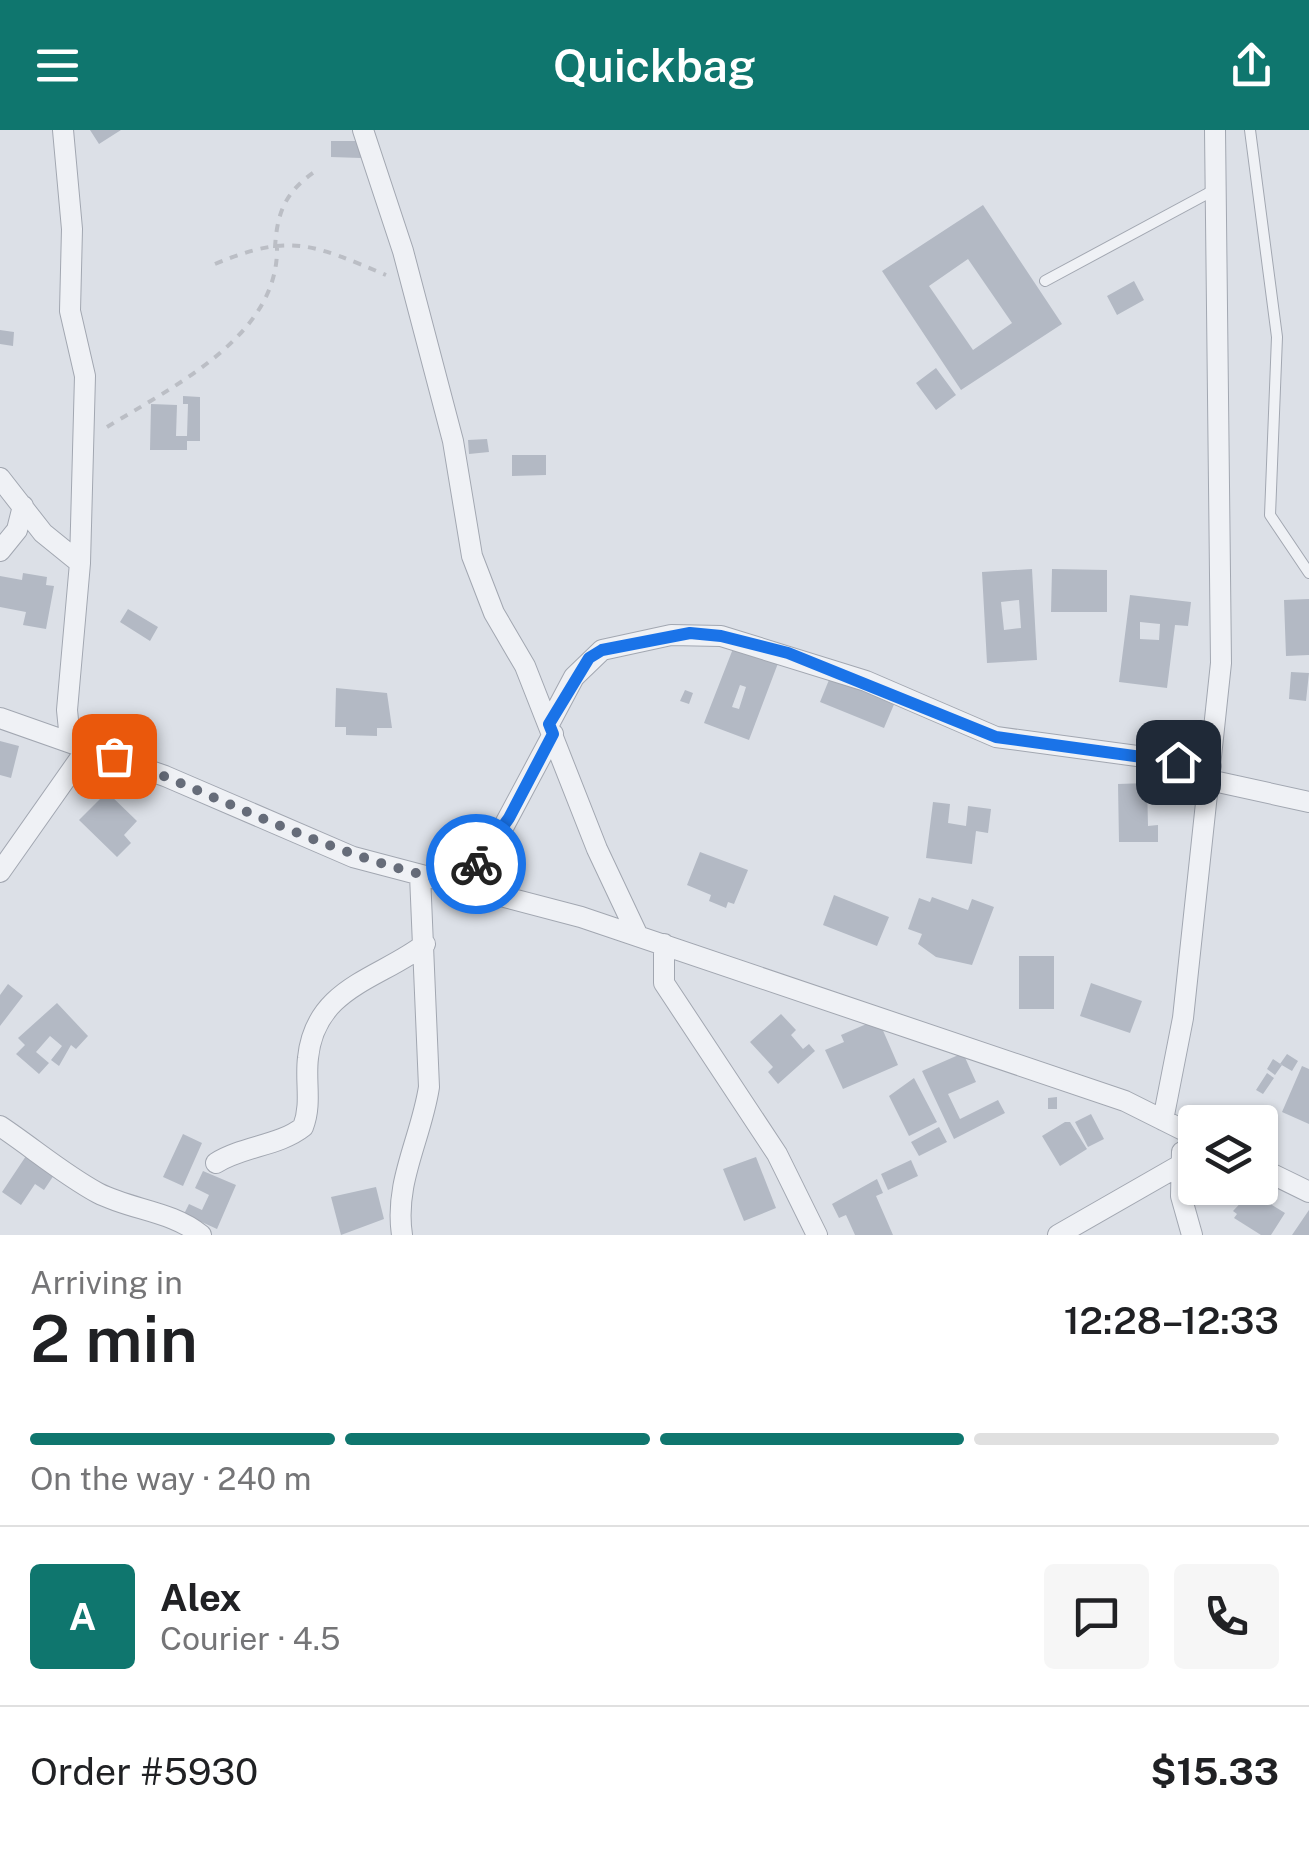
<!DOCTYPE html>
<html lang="en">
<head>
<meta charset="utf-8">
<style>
  :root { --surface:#fff; --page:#f6f6f6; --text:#202124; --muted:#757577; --line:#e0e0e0; --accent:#0f766e }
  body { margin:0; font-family:"Public Sans",sans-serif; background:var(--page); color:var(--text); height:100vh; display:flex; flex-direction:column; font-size:38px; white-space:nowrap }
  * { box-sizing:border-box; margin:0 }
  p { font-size:32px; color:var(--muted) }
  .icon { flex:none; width:55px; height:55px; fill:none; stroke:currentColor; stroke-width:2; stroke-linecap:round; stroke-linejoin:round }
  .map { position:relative; height:1105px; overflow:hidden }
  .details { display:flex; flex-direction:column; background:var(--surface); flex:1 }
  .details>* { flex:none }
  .controls { position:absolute; left:1178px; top:975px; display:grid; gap:20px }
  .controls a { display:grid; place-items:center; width:100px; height:100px; border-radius:10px; background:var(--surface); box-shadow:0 2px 8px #0004; font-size:50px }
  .pin { position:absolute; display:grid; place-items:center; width:85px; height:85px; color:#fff; margin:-42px; border-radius:20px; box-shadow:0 5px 15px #0006 }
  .courier { position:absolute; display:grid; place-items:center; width:100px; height:100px; margin:-50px; border:8px solid #1a73e8; border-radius:50%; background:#fff; color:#222; box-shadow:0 2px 12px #0007 }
  .overview em { font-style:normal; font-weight:600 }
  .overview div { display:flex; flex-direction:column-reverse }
  .overview { display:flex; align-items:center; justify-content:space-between; height:170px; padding:0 30px }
  h1 { font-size:65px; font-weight:600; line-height:75px }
  .bar { display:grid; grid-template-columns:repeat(4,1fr); gap:15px 10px; align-content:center; height:120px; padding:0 30px }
  .bar i { height:12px; border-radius:8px; background:var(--line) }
  .bar .selected { background:var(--accent) }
  .bar p { grid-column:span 4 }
  .line { display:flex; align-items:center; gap:25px; padding:0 30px; border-top:2px solid var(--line) }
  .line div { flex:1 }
  .round { display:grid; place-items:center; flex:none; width:105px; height:105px; border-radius:10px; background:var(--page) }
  header { display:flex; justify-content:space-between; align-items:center; height:130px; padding:0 30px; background:var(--accent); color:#fff; font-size:45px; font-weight:600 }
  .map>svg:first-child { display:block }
</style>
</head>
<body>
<header><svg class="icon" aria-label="menu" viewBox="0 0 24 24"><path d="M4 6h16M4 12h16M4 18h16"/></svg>Quickbag<svg class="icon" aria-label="share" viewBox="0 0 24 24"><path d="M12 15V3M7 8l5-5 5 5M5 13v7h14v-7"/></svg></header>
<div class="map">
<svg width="1309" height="1105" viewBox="0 0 1309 1105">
  <rect width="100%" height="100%" fill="#dce0e7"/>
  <path fill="#b3b9c4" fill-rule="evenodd" d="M90 0H121L99 14Z
    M331 11H361V28L331 27Z
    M983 75 1062 194 961 260 882 141ZM968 129 1012 193 973 220 929 156Z
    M1134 151 1144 170 1117 185 1107 166Z
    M0 200 14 202 13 216 0 214Z
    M936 238 956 265 936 280 916 253Z
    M183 266 200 267V311H187V320H150L151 274 177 275 176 306H187L188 274H183Z
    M487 309 489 322 469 324 468 310Z
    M512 325H546V345L512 346Z
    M1032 439 1037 530 987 533 982 442ZM1019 470 1021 498 1004 500 1001 472Z
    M1052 439 1107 440V482H1051Z
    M23 443 47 447 46 455 54 456 46 499 23 495 26 482 0 477V446L22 450Z
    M1130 465 1191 472 1188 496 1175 495 1167 558 1119 552ZM1140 492 1160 494 1159 510 1140 509Z
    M1309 469V525L1286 526 1284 470Z
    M128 479 158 497 150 511 120 492Z
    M736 511 780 528 749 610 704 593ZM740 555 746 557 739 579 732 577Z
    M833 540 898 565 884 598 820 572Z
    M1291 542 1309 543 1306 571 1289 569Z
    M336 558 387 563 392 598H377V606L346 605V597H335Z
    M685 560 693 563 689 574 680 571Z
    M0 611 19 616 11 648 0 645Z
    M1147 653 1148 696 1158 695V712H1119L1118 654Z
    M107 662 137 691 124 705 131 713 117 727 79 690Z
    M933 672 950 674 948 693 966 696 968 676 991 679 988 703 976 701 972 734 926 728Z
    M700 722 748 740 734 774 728 772 726 778 709 771 711 765 687 755Z
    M834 765 889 787 877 816 823 795Z
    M932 767 968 780 972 769 994 777 972 835 936 827 918 814 922 804 908 799 919 768 930 772Z
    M1019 826H1054V879H1019Z
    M1091 853 1142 871 1130 903 1080 886Z
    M8 854 23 866 0 896V865Z
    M57 873 88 906 76 919 71 915 59 936 51 930 62 916 50 906 36 922 49 933 39 944 16 924 25 915 18 908Z
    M781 884 796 900 791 905 803 919 809 914 815 921 778 954 768 942 773 937 750 912Z
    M878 889 898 935 843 959 825 920 844 912 841 905Z
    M963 923 976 952 948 964 960 989 998 970 1005 983 954 1009 922 941Z
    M1287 924 1298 931 1292 941 1280 934Z
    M1273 929 1282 935 1275 945 1267 939Z
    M1302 936 1309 939V994L1282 982Z
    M1267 943 1274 948 1263 964 1256 960Z
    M914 948 937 992 909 1006 889 966Z
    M1057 967V979H1048V968Z
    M1091 984 1104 1009 1088 1017 1075 992Z
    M1065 992H1070L1087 1019 1060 1036 1042 1006Z
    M939 997 947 1012 919 1026 911 1012Z
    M183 1004 202 1013 183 1056 163 1047Z
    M26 1026 54 1045 44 1060 35 1054 21 1075 2 1062Z
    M756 1027 776 1078 744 1091 723 1039Z
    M911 1030 918 1046 888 1060 881 1044Z
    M203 1041 236 1055 217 1099 184 1084 189 1074 202 1080 209 1065 195 1058Z
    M877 1049 883 1063 876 1066 893 1105H855L846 1085 839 1088 832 1074Z
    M376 1057 384 1089 341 1105 331 1067Z
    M1251 1062 1285 1083 1271 1105H1261L1234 1088 1237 1084 1233 1081Z
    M1309 1080V1105H1292Z"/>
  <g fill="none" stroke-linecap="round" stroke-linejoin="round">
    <g stroke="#a2a7b1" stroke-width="12">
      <path id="lane" d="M1250 0 1277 207 1270 385 1309 443
        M1045 151 1216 59"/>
    </g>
    <g stroke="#a2a7b1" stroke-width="22">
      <path id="street" d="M63 0 72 99 70 181 85 246 80 433 67 580 70 610
        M363 0 403 121 453 311 472 426 494 483 525 536 597 719 638 806
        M0 348 43 403 80 433
        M0 421 17 400 23 376
        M0 588 165 646 353 727 581 787 1125 971 1195 1006
        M549 594 574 547 602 520 671 505 721 506 866 551 996 607 1211 636
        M1209 650 1309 672
        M0 742 88 617
        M459 753 498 707 553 604
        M664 814V853L777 1024 817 1105
        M1163 990 1183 888 1221 533 1215 0
        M0 996C33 1018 63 1044 98 1063 131 1080 172 1081 201 1105
        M1182 1022 1181 1066 1192 1105
        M216 1033C243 1016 279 1016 303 997 312 974 305 951 308 928 315 857 380 849 425 814
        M1260 1038 1309 1062
        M402 1105C394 1052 421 1009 429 957L420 745
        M1058 1105 1182 1034"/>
    </g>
    <path stroke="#bbbec5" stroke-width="4" stroke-dasharray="8 8" stroke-linecap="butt" d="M275 118C277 81 286 61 317 40
      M215 134C291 102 314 115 386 145
      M107 297C172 257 279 206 277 117"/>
    <use href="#lane" stroke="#eff1f5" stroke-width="10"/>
    <use href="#street" stroke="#eff1f5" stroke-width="20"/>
  </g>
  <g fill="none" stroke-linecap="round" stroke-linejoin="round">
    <path stroke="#666c79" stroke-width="10" stroke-dasharray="0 18" d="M114 626C229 670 337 730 460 753L476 734"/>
    <path stroke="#1a73e8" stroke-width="12" d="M476 734 509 688 553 604 549 594 589 528 602 520 690 503 721 506 788 523 996 607 1178 632"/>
  </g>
</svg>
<div class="controls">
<a><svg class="icon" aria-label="layers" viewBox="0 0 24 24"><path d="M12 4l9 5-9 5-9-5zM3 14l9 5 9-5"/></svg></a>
</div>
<div class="pin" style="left:114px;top:626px;background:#ea580c"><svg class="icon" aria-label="bag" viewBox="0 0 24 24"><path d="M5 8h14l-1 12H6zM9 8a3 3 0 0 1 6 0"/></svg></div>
<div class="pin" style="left:1178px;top:632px;background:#1f2937"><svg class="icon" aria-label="home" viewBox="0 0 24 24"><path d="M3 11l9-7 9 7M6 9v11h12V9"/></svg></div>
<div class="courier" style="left:476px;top:734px"><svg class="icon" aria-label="bike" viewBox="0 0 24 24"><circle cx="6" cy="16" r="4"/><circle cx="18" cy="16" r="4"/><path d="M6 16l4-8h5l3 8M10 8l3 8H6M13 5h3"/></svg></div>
</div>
<section class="details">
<div class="overview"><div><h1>2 min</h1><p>Arriving in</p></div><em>12:28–12:33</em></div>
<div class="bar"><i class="selected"></i><i class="selected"></i><i class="selected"></i><i></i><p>On the way · 240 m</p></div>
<div class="line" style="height:180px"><b class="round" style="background:var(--accent);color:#fff">A</b><div><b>Alex</b><p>Courier · 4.5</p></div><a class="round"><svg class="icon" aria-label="chat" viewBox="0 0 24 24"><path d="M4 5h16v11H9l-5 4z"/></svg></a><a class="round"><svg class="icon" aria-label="phone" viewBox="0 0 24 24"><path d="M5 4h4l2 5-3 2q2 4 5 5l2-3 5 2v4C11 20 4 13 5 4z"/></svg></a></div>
<div class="line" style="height:130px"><div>Order #5930</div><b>$15.33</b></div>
</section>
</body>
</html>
